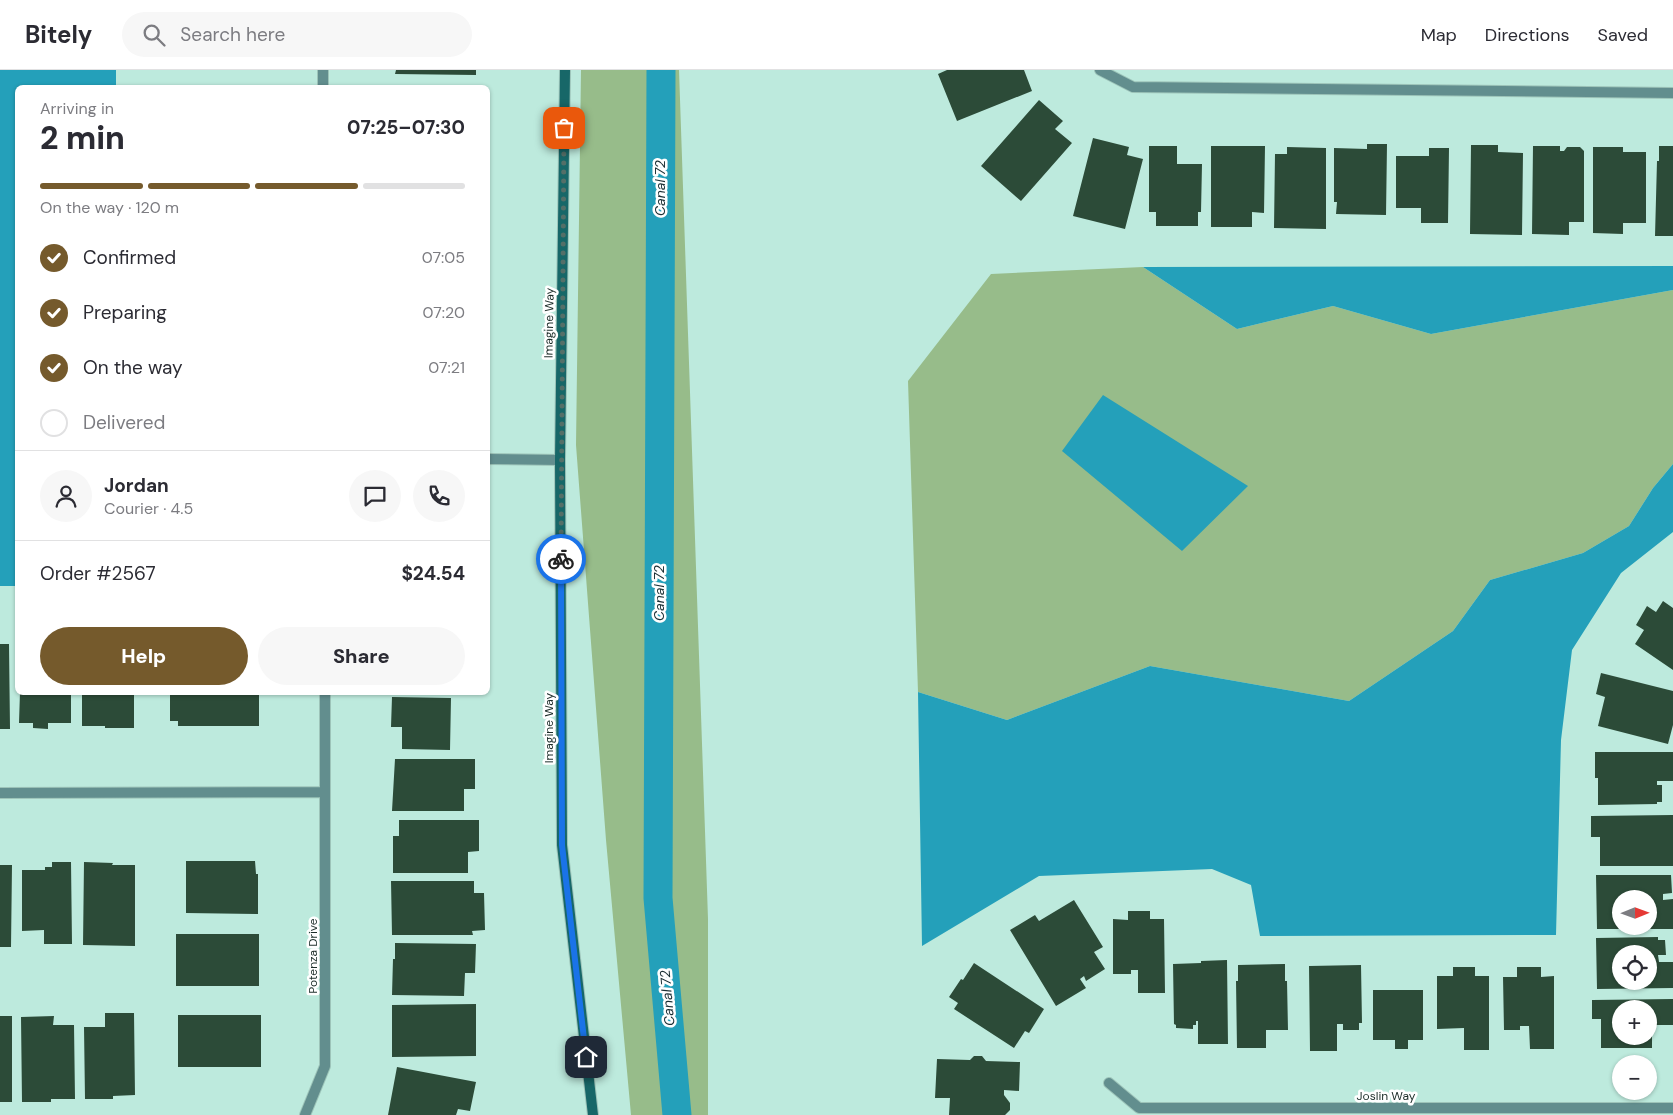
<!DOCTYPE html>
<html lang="en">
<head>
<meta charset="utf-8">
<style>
  :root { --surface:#fff; --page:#f7f7f7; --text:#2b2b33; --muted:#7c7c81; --line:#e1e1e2; --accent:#755a2c }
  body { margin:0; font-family:"DM Sans",sans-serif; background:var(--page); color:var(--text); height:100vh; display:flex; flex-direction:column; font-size:19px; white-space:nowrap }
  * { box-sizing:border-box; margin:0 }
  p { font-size:16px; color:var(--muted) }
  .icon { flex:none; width:28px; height:28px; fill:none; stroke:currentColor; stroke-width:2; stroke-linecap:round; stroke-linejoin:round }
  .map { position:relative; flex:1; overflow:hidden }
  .side { position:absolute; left:15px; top:15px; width:475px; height:610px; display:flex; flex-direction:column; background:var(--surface); border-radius:8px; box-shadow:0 1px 4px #0004 }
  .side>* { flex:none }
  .needle { width:32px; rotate:89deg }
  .fabs { position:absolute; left:1612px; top:820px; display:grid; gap:10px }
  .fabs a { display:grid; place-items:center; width:45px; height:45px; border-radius:50%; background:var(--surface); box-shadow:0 1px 4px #0004; font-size:25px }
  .pin { position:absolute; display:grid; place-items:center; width:42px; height:42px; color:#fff; margin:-21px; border-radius:10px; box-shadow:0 2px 8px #0006 }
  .courier { position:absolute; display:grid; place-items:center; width:50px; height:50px; margin:-25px; border:4px solid #1a73e8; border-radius:50%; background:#fff; color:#222; box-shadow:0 1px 6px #0007 }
  .headline em { font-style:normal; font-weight:800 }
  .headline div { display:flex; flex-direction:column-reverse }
  .headline { display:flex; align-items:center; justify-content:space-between; height:85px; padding:0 25px }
  h1 { font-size:32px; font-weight:800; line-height:38px }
  .bar { display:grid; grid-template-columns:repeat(4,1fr); gap:8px 5px; align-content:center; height:60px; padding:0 25px }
  .bar i { height:6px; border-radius:4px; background:var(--line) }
  .bar .on { background:var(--accent) }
  .bar p { grid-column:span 4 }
  .line { display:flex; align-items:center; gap:12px; padding:0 25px; border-top:1px solid var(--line) }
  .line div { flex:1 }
  .round { display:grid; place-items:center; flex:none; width:52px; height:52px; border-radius:26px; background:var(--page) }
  ol { padding:0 25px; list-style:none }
  li { display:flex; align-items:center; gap:15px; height:55px }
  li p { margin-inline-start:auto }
  li .icon { padding:5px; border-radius:50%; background:var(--accent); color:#fff; stroke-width:4 }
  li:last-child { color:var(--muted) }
  li i { width:28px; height:28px; border:2px solid var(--line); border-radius:50% }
  .cta { display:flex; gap:10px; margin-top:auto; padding:10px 25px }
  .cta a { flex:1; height:58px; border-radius:30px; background:var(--accent); color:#fff; font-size:20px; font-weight:800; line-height:58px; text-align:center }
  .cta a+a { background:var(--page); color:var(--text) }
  header { display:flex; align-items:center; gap:30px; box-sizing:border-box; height:70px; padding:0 25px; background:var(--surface); border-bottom:1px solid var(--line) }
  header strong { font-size:24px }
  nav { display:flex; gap:28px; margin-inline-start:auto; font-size:18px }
  .search { width:350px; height:45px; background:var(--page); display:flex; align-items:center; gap:12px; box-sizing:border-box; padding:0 18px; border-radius:28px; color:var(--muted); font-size:19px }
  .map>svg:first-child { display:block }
</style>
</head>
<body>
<header>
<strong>Bitely</strong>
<div class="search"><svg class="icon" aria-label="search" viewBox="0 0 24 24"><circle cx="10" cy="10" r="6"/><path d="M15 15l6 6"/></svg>Search here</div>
<nav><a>Map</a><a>Directions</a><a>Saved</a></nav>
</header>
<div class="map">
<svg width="1673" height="1045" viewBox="0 0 1673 1045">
  <rect width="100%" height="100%" fill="#bdeadd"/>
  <path fill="#97bc8a" d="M581 0H679L708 849V1045H631L606 770 576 375Z
    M1143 197 1237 259 1333 236 1431 264 1673 220V394L1653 418 1629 456 1583 483 1490 510 1453 561 1349 631 1150 596 1007 650 918 622 908 311 991 204Z"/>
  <path fill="#24a0ba" d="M0 0H116V17L18 18 17 516H0Z
    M1673 196V220L1431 264 1333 236 1237 259 1143 197Z
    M1103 325 1248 416 1182 481 1062 381Z
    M1673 394V462L1621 503 1572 580 1561 670 1556 865 1260 866 1251 815 1212 799 1039 806 922 876 918 622 1007 650 1150 596 1349 631 1453 561 1490 510 1583 483 1629 456 1653 418Z"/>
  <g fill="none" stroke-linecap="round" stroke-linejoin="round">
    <path stroke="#24a0ba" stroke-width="29" d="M661 0 658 828 677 1045"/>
  </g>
  <path fill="#2c4b38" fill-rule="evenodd" d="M396 0H476V5L395 4Z
    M947 0H1024L1032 21 957 51 938 4Z
    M1039 30 1063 51 1055 59 1072 73 1021 131 981 96Z
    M1093 68 1129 77 1127 85 1143 89 1125 159 1073 146Z
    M1367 74H1387L1386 145 1336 144 1337 132H1334V78L1367 79Z
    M1471 75H1498V82L1523 83 1522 165 1470 164Z
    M1149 76H1177V94H1202L1201 142H1198V156H1156V142H1149Z
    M1211 76H1265L1264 143 1252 142V157H1211Z
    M1533 76H1560V81H1564L1567 77H1580L1584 81V152H1569V165L1532 164Z
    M1659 76H1673V166H1655L1657 91H1659Z
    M1287 77 1326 78V159L1274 158 1275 84H1287Z
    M1593 77H1623V82H1646V153H1623V164L1593 163Z
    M1429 78H1449L1448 153H1421V138H1396V86H1429Z
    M1663 531 1673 538V600L1635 574 1644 560 1636 555 1647 536 1656 542Z
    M0 574H9L10 659H0Z
    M1601 603 1673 621V655L1668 674 1598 656 1605 627 1596 624Z
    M20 622H71V653H48V659L33 658V653H19Z
    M82 622H134V658H105V656H82Z
    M170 622H259V656H178V651H170Z
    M392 627 451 628 450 680 402 679V657H391Z
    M1595 682H1673V711H1657V715H1662V732H1657V734L1598 735V708H1595Z
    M395 689H475V719H464V741H392Z
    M1673 745V796H1600V767H1591V746Z
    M399 750H479V781L468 782V803H393V766H399Z
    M186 791H255L256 804H258V844L186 843Z
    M52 792H71L72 874H44V860L22 861V800H45V797H52Z
    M84 792 113 793 112 795H135V876L83 875Z
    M0 795H12L11 877H0Z
    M1596 805H1671L1672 823 1663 824V830L1673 829V859H1597ZM1621 829H1649V856H1621Z
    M391 811H474V823H484L485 860 472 861 473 865H392Z
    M1074 830 1103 877 1094 882 1105 899 1086 911 1084 906 1080 909 1086 918 1056 936 1010 860 1035 845 1039 851Z
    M1128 841H1150V849H1164L1165 923H1138V900H1131V904H1113V849L1128 850Z
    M176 864H259V916H176Z
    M1658 867V870H1665L1666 885H1658L1659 892H1673V918L1597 919 1596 868ZM1621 884H1649V911H1621Z
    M395 873 476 874 475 903H465L464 926 392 925 393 889H395Z
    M1227 890 1228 974H1198V951H1196V955H1193V959L1176 958V955L1174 954 1173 894 1201 893V891Z
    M974 893 1044 939 1029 963 1025 961 1014 978 954 939 958 933 949 927 961 909 963 910Z
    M1285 894V911H1287L1288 960H1266V978H1237L1236 911H1238V895Z
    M1361 895 1362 953H1359V960H1343V954H1337V981H1310L1309 896Z
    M1453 897H1475V906H1489V980H1464V958L1437 959V906H1453Z
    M1517 897H1541V907L1554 906V979H1530L1529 956H1520V960H1504L1503 907H1517Z
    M1373 920H1423V970H1408V979H1395V970H1373Z
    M1673 929V955H1652V978H1601V949H1592V930ZM1621 939H1649V966H1621Z
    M476 934V986L392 987V935Z
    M105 943H134L135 1025 113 1026V1029H85L84 957H105Z
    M178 945H261V997H178Z
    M0 946H12V1032H0Z
    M54 946 53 955H74L75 1029H51V1032H22L21 947Z
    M974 986H982L986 991 1020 992 1019 1021 1004 1020V1025L1010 1033V1040L1005 1045H949L950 1028H935L937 989 970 990Z
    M397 997 476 1012 470 1041 458 1039 456 1045H388Z"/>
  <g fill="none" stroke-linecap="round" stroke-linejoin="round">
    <g stroke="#9dc4b9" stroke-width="12">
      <path id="street" d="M1100 0 1133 17 1673 23
        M323 18V0
        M488 389 560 390
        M0 723 325 722
        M1109 1013 1139 1038H1673
        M305 1045 325 996V622"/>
    </g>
    <g stroke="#9dc4b9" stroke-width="12">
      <path id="secondary" d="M565 0 560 390 562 775 593 1045"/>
    </g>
    <use href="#street" stroke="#628e8e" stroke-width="10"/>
    <use href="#secondary" stroke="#176768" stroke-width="10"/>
  </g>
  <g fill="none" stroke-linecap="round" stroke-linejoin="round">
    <path stroke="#546f68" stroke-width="5" stroke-dasharray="0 9" d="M561 489 564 58"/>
    <path stroke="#1a73e8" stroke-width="6" d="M561 489 562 775 586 987"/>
  </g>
  <g text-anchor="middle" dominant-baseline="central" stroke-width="5" stroke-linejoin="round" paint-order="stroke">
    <g font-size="12" fill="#1c2d29" stroke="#fff">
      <text transform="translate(549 253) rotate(-89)">Imagine Way</text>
      <text transform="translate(549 658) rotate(-90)">Imagine Way</text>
      <text transform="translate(313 886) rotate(-90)">Potenza Drive</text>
      <text x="1386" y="1026">Joslin Way</text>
    </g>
    <g font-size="14" font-style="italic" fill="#1a2e33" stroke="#fff">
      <text transform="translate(660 118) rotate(-90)">Canal 72</text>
      <text transform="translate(659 523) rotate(-90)">Canal 72</text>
      <text transform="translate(667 928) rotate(-95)">Canal 72</text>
    </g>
  </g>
</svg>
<div class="fabs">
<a><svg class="needle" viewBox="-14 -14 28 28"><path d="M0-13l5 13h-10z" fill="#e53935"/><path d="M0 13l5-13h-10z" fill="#7c7c81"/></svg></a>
<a><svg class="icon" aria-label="locate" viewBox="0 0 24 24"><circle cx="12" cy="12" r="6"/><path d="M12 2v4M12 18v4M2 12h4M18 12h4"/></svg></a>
<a>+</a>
<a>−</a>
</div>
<div class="pin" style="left:564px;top:58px;background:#ea580c"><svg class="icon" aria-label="bag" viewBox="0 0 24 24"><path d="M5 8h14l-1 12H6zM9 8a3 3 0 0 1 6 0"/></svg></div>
<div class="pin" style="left:586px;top:987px;background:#1f2937"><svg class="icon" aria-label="home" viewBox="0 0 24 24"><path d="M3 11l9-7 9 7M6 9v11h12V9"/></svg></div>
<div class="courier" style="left:561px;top:489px"><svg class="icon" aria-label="bike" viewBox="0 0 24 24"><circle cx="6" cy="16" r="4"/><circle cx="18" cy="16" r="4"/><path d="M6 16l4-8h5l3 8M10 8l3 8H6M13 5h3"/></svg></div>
<section class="side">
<div class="headline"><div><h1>2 min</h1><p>Arriving in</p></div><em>07:25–07:30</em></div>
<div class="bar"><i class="on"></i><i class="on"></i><i class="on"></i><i></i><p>On the way · 120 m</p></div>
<ol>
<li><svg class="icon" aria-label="check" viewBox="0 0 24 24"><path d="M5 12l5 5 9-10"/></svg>Confirmed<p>07:05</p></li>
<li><svg class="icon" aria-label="check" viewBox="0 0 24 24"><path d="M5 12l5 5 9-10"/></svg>Preparing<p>07:20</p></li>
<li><svg class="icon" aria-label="check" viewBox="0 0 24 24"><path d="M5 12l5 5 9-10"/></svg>On the way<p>07:21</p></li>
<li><i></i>Delivered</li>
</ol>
<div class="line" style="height:90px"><a class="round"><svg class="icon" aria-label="person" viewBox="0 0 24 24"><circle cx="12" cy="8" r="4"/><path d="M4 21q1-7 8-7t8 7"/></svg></a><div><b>Jordan</b><p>Courier · 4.5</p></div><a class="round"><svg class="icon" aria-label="chat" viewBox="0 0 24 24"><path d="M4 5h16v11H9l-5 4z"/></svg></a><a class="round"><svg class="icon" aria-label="phone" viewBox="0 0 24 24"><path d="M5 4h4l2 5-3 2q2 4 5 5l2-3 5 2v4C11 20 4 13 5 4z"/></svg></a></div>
<div class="line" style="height:65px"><div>Order #2567</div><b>$24.54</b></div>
<div class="cta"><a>Help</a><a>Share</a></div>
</section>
</div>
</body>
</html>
